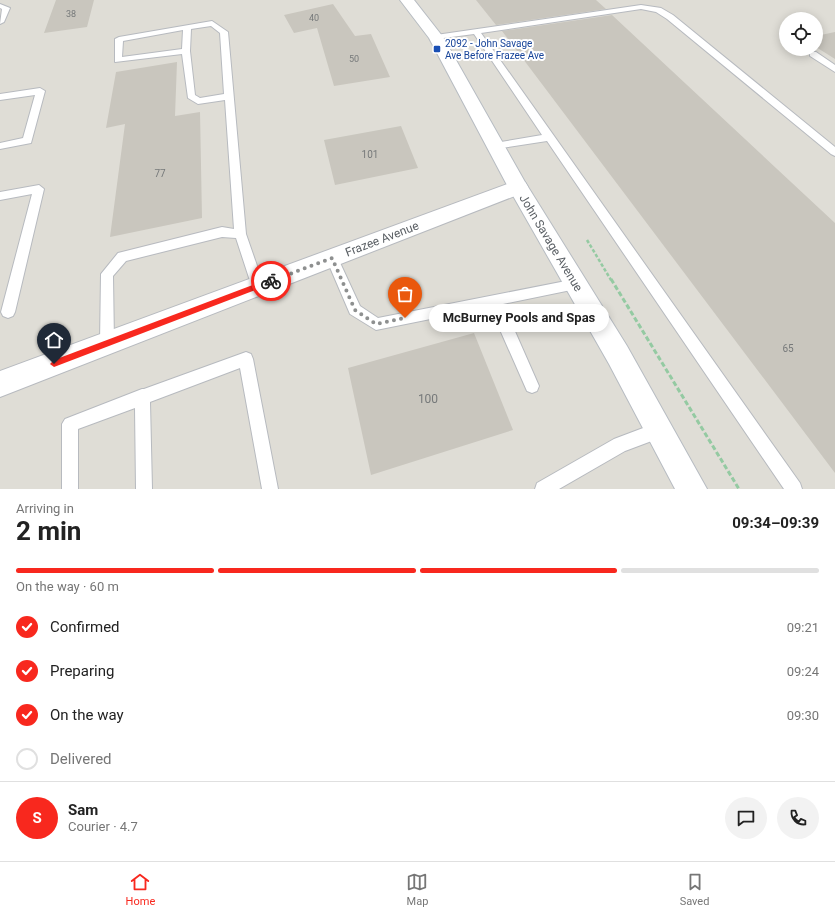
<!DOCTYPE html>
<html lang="en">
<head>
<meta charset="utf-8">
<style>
  :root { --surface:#fff; --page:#f2f2f2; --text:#222; --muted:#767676; --line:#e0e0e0; --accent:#f8281e }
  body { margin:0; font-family:Roboto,sans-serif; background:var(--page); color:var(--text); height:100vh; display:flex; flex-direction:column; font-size:15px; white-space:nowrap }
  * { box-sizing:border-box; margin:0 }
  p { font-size:13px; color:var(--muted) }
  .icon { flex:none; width:22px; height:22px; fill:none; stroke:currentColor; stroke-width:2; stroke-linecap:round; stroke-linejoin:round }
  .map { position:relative; height:489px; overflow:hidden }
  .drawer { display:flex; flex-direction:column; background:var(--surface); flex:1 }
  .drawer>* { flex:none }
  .controls { position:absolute; left:779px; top:12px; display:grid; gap:8px }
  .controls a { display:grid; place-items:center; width:44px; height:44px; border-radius:50%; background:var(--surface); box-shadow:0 2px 10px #0003; font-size:20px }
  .pin { position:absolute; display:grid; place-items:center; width:34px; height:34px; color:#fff; margin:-41px -17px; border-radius:50% 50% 50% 0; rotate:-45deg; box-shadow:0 0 4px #0007 }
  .pin .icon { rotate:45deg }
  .courier { position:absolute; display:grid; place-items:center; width:40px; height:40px; margin:-20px; border:3px solid #f8281e; border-radius:50%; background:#fff; color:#222; box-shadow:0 1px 5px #0007 }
  .bubble { position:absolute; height:28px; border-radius:14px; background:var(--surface); box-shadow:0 2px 10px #0003; font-size:13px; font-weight:700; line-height:28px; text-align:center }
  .summary em { font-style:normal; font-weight:700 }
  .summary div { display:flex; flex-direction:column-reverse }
  .summary { display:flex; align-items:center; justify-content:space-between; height:68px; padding:0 16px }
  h1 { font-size:26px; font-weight:700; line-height:30px }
  .bar { display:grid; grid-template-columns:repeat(4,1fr); gap:6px 4px; align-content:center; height:48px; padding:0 16px }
  .bar i { height:5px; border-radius:3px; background:var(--line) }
  .bar .selected { background:var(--accent) }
  .bar p { grid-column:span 4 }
  .line { display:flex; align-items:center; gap:10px; padding:0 16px; border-top:1px solid var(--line) }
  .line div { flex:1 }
  .round { display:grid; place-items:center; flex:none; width:42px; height:42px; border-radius:21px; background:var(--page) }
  ol { padding:0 16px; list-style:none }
  li { display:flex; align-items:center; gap:12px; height:44px }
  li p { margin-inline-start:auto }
  li .icon { padding:4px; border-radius:50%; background:var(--accent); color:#fff; stroke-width:4 }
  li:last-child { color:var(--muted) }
  li i { width:22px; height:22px; border:2px solid var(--line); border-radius:50% }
  .dock { display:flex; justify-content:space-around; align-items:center; height:56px; border-top:1px solid var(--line); background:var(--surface); font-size:11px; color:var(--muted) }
  .dock a { display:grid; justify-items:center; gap:2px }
  .dock .selected { color:var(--accent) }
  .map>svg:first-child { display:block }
</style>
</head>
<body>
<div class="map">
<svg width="835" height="489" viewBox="0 0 835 489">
  <rect width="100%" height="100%" fill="#eeebe1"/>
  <path fill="#dfddd6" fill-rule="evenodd" d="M0 0H835V489H0ZM786 19H816V49H786Z"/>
  <path fill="#c9c6be" d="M56 0H94L87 27 44 33Z
    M476 0H596L606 9 496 25Z
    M333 4 355 36 371 34 390 77 334 86 317 28 294 33 284 15Z
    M612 15 835 223V473L502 31Z
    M835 32V59L816 47V36Z
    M177 62 175 116 200 112 202 218 110 237 125 124 106 128 116 72Z
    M401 126 418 168 335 185 324 140Z
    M474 333 513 430 371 475 348 368Z"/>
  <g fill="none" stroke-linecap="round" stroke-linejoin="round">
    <g stroke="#b7babf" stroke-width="2">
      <path id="service" d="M0 4 10 8 4 22 0 24 2 9 0 8Z
        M641 5 661 8 673 15 835 147V156L831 154 667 19 656 12 641 9 481 33 800 483 802 489H784L547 141 495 149 491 148 490 146 495 143 542 135 474 34 436 39 432 37 436 35Z
        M212 21 228 32 246 234 264 286 263 290 258 292 253 290 236 238 222 237 126 261 113 276 114 343 112 348 107 350 102 348 100 343 101 274 118 253 222 227 234 229 225 100 198 104 188 98 182 54 115 62V39L119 37ZM211 26 220 33 224 94 200 98 195 95 190 51 191 29ZM183 30 182 49 122 57 123 41Z
        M810 52H816L835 65V72L810 56Z
        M40 88 45 91 31 143 0 149V143L23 138 35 95 0 100V94Z
        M39 185 44 189 15 312 13 316 8 318 3 316 1 312 32 194 0 200V192Z
        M332 253 336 254 360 306 378 318 576 279 581 280 582 284 581 288 576 289 503 304 539 386 537 391 532 393 527 391 490 307 376 330 350 314 326 258 328 254Z
        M246 352 251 354 253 359 278 489H262L240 368 150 402 152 489H136L135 408 78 429V489H62V424L65 419 142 389H144Z
        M659 422 665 424 667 430 665 436 625 451 559 489H535L537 483 614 439Z"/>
    </g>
    <g stroke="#b7babf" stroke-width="2">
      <path id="minor" d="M518 180 525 182 528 187 525 192 0 397V371Z"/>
    </g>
    <g stroke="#b7bcc2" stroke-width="2">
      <path id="secondary" d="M400 0H414L443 37 525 182 627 346 707 489H675L609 364 508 187 429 38Z"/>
    </g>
    <path stroke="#94caa2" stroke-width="2.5" stroke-dasharray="3.5 2" stroke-linecap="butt" d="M587 240 611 280"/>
    <path stroke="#94caa2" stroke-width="3" stroke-dasharray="5 2.5" stroke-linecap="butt" d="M611 279 739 489"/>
    <use href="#service" fill="#fff" fill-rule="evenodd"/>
    <use href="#minor" fill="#fff" fill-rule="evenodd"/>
    <use href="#secondary" fill="#fff" fill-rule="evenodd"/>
  </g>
  <path fill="#f8281e" d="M271 278 274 279V283L54 367 50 364 54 360Z"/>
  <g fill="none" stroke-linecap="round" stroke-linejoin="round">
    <path stroke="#8e9090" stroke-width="4" stroke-dasharray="0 7.2" d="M271 281 332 258 355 310 376 324 405 318"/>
  </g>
  <rect fill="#1a4fb4" stroke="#fff" stroke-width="1.5" x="433" y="45" width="8" height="8" rx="2"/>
  <g text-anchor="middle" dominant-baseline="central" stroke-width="4" stroke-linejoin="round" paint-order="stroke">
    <g font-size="9" fill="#76797a">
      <text x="71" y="14">38</text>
      <text x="314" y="18">40</text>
      <text x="354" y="59">50</text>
    </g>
    <g font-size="10" fill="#164399" stroke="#fff" text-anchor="start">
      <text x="445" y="43">2092 - John Savage<tspan x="445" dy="12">Ave Before Frazee Ave</tspan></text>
    </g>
    <g font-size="10" fill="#76797a">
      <text x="370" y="154">101</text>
      <text x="160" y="173">77</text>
      <text x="788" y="348">65</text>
    </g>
    <g font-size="12" fill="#5a5f64" stroke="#fff">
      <text transform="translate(382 239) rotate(-21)">Frazee Avenue</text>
      <text transform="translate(551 243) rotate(59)">John Savage Avenue</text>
    </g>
    <g font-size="12" fill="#76797a">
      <text x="428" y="399">100</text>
    </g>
  </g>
</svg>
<div class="controls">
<a><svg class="icon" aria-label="locate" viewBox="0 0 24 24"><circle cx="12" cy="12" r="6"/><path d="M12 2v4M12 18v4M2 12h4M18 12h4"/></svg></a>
</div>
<div class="pin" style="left:405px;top:318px;background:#ea580c"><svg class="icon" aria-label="bag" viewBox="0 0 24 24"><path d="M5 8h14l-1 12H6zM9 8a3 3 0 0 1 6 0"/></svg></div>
<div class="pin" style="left:54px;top:364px;background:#1f2937"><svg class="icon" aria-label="home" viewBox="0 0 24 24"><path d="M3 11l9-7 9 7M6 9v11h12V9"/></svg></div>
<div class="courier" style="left:271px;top:281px"><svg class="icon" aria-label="bike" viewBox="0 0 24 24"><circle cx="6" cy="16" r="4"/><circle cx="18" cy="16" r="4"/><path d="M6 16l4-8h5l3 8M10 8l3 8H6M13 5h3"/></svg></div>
<div class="bubble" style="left:429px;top:304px;width:180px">McBurney Pools and Spas</div>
</div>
<section class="drawer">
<div class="summary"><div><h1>2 min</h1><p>Arriving in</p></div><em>09:34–09:39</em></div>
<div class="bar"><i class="selected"></i><i class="selected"></i><i class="selected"></i><i></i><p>On the way · 60 m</p></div>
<ol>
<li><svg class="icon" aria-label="check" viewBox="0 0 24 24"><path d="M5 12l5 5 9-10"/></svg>Confirmed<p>09:21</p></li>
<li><svg class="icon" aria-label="check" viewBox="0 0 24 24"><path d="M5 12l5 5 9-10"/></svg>Preparing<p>09:24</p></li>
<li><svg class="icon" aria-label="check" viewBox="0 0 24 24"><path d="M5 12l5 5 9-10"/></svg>On the way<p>09:30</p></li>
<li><i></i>Delivered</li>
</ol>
<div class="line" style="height:72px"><b class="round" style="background:var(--accent);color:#fff">S</b><div><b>Sam</b><p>Courier · 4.7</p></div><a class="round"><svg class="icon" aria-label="chat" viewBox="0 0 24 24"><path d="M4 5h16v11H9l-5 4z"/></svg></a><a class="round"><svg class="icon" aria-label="phone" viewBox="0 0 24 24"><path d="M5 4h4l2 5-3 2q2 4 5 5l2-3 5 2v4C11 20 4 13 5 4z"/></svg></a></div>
</section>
<nav class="dock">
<a class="selected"><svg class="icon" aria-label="home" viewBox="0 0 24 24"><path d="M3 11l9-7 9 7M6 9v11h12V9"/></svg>Home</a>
<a><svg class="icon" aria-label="map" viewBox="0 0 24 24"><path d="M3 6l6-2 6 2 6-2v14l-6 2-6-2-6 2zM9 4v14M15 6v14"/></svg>Map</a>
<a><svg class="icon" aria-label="saved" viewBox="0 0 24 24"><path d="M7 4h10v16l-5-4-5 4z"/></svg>Saved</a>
</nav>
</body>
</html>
